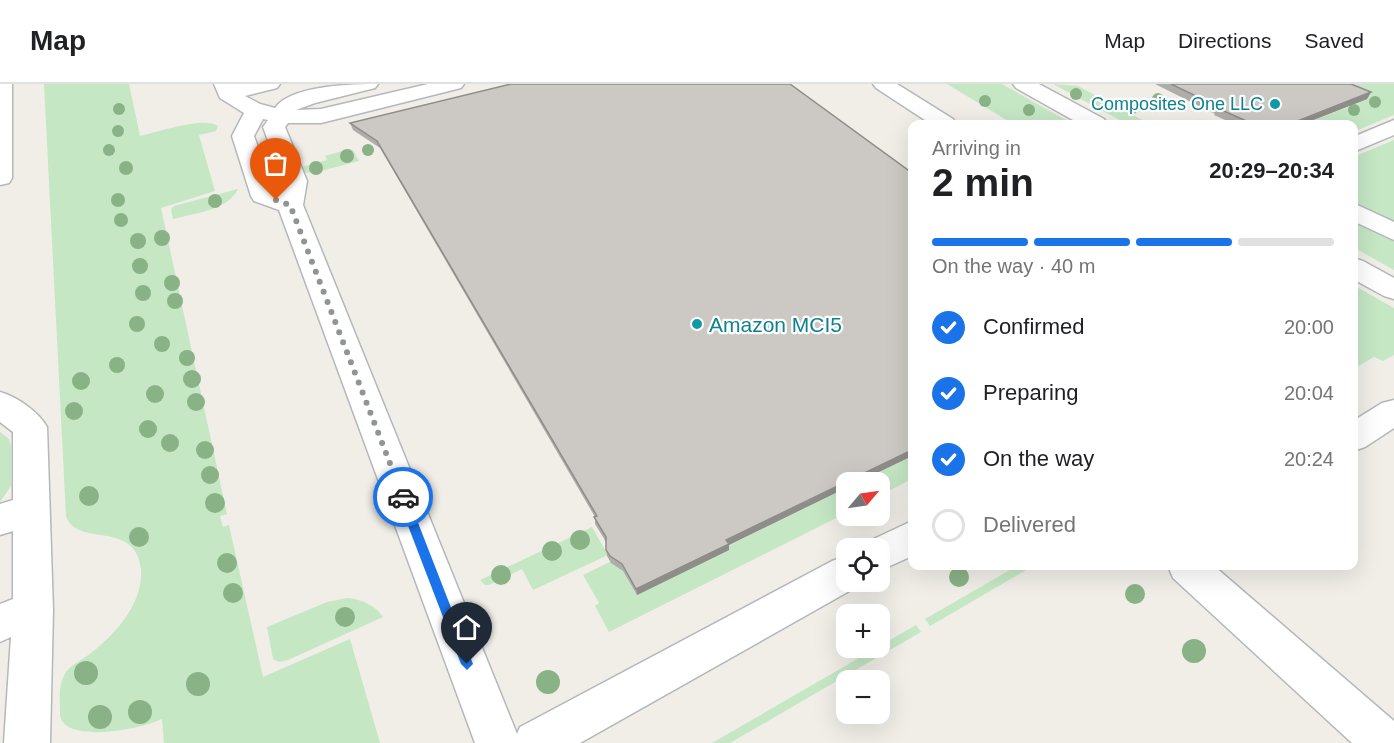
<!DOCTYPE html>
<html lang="en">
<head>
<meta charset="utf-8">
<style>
  :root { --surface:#fff; --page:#f2f2f2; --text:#202124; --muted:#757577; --line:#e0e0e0; --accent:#1a73e8 }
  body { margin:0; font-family:Arial,sans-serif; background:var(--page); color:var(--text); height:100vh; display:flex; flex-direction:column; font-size:22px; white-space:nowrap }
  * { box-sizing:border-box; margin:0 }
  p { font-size:20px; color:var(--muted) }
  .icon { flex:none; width:33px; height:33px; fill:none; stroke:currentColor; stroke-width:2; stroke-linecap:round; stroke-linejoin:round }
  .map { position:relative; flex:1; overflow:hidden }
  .side { position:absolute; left:908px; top:36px; width:450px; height:450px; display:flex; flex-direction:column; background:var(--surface); border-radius:12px; box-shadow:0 6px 24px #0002 }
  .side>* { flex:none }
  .needle { width:39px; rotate:61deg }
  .buttons { position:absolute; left:836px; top:388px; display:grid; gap:12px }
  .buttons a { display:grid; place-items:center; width:54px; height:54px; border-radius:12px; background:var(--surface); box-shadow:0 6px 24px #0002; font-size:30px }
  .pin { position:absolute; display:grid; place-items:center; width:51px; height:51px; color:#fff; margin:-62px -26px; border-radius:50% 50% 50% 0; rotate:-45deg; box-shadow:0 0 6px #0007 }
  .pin .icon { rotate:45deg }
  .courier { position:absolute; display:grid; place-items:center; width:60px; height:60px; margin:-30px; border:4px solid #1a73e8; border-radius:50%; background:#fff; color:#222; box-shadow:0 2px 8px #0007 }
  .head em { font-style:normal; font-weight:700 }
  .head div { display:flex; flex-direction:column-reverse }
  .head { display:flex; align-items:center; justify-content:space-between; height:102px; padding:0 24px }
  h1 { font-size:39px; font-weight:700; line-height:45px }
  .bar { display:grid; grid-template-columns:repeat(4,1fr); gap:9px 6px; align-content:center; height:72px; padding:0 24px }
  .bar i { height:8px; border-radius:4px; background:var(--line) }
  .bar .current { background:var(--accent) }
  .bar p { grid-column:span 4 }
  ol { padding:0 24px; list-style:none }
  li { display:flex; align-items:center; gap:18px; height:66px }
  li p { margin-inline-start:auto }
  li .icon { padding:6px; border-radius:50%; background:var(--accent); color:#fff; stroke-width:4 }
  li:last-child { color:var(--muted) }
  li i { width:33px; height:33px; border:3px solid var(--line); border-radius:50% }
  header { display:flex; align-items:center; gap:36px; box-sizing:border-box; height:84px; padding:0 30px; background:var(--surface); border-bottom:2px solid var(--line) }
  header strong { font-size:28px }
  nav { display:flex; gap:33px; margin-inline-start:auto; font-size:21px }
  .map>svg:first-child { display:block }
</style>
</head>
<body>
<header>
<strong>Map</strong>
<nav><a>Map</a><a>Directions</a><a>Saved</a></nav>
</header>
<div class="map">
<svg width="1394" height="659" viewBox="0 0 1394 659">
  <rect width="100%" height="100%" fill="#f0eee7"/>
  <path fill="#c5e7c4" d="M44 0H129L140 52C159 48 203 32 218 42L216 47 199 51 215 107 161 124 227 430 220 432 223 443 229 441 263 593 350 555 380 659H164L162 635C133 648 60 659 60 629 60 615 58 600 66 588 71 581 80 577 87 572 113 553 144 520 141 485 136 435 76 464 66 432Z
    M947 0H1002L1073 40H1013Z
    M1053 0 1078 2 1121 25 1136 22 1138 25 1129 29 1150 40H1127Z
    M1337 0H1394V31L1353 48V40H1303L1351 22 1356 23 1354 20 1366 15Z
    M1394 56V186L1353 163V73Z
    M349 65 353 66 359 77 317 88 303 89 302 83 327 76 325 72Z
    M238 105C227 127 194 129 173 135L171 125 174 122Z
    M1353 201 1394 224V271L1383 277 1374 273 1353 285V264L1358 260 1353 252Z
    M0 348 9 355 11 362V402L0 418Z
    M912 372V395L879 412V399H856Z
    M846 404V429L609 548 595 522 599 519 583 491 616 475 637 511 726 463Z
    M592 443 608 471 533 506 522 485 489 501H485L480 496Z
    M1017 482H1033L930 542 925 535Z
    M347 514C361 515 375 521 383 533L288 576 279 578 273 575 267 543 327 518Z
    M916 541 921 548 730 659H712Z"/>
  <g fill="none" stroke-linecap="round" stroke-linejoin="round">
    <g stroke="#b4b8bb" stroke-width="3">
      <path id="minor" d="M0 0H12V94L9 99 0 101Z
        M214 0H280L277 4 245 12 260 20 275 24C291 1 353 0 378 0L375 4 315 19 296 26 321 25 428 0H464L461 4 321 39H288L285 43 307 97 303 121 517 650 520 643 832 477 846 472V498H861L860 501 580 659H475L279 126 254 117 251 112 232 52 244 29 220 14ZM263 35 268 36 263 43 283 97 280 109 274 107 254 52Z
        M873 0H897L953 35 956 40H931L876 4Z
        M1013 0H1039L1104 35 1107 40H1080L1016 4Z
        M1394 36V51L1353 68V53Z
        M1353 119 1394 138V156L1353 137Z
        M1353 174 1363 177 1394 194V215L1384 212 1353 195Z
        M0 308C17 313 38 327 47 343L53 526 50 659H4L11 553 0 558V520L13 515V447L0 451V420L13 416V348L0 338Z
        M1394 316V344L1365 363 1353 367V337L1382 319Z
        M912 437V472L879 487V465H863L865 459Z
        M1168 482H1214L1394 637V659H1352L1173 494Z"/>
    </g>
    <use href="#minor" fill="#fff" fill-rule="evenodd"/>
  </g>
  <g fill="#89b286">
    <circle cx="1076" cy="10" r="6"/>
    <circle cx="1158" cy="15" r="6"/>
    <circle cx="985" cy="17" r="6"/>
    <circle cx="1375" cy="18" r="6"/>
    <circle cx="1132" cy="24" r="6"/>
    <circle cx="119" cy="25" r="6"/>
    <circle cx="1029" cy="26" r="6"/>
    <circle cx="1354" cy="26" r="6"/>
    <circle cx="118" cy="47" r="6"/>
    <circle cx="109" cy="66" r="6"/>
    <circle cx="368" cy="66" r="6"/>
    <circle cx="347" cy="72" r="7"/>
    <circle cx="126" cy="84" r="7"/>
    <circle cx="316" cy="84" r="7"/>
    <circle cx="118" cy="116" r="7"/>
    <circle cx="215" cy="117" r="7"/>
    <circle cx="121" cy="136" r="7"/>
    <circle cx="162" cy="154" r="8"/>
    <circle cx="138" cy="157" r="8"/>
    <circle cx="140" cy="182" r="8"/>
    <circle cx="172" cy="199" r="8"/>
    <circle cx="143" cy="209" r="8"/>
    <circle cx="175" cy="217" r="8"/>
    <circle cx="137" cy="240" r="8"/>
    <circle cx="162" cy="260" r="8"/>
    <circle cx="187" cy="274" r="8"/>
    <circle cx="117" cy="281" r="8"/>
    <circle cx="192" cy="295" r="9"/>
    <circle cx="81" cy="297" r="9"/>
    <circle cx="155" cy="310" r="9"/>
    <circle cx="196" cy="318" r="9"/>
    <circle cx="74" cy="327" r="9"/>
    <circle cx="148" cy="345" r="9"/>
    <circle cx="170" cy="359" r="9"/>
    <circle cx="205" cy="366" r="9"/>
    <circle cx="210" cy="391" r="9"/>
    <circle cx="89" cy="412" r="10"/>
    <circle cx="215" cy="419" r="10"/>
    <circle cx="139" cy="453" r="10"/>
    <circle cx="580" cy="456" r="10"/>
    <circle cx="552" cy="467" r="10"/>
    <circle cx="227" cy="479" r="10"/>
    <circle cx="501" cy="491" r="10"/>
    <circle cx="959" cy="493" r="10"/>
    <circle cx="233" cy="509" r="10"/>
    <circle cx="1135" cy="510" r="10"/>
    <circle cx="345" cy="533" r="10"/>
    <circle cx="1194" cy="567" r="12"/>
    <circle cx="86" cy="589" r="12"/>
    <circle cx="548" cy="598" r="12"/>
    <circle cx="198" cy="600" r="12"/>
    <circle cx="140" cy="628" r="12"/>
    <circle cx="100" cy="633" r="12"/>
  </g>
  <path fill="#afada9" d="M1155 0H1351L1371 8 1367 15 1303 40H1234L1214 31 1215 30Z
    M350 39 912 372 856 399H846L729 461V466L637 511 623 487 611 479 607 472 606 458 595 440V433L380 64 353 46Z"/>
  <path fill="#8f8d89" d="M1371 8 1367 15 1303 40H1290Z
    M912 366V372L856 399H846V404L729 461V466L637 511 636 505 726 456Z"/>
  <path fill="#ccc9c4" stroke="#8f8d89" stroke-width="1.5" d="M511 0H790L912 89V366L726 456 729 460 636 505 622 480 610 472 606 466V453L594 433 597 432 377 57 350 39Z
    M1171 0H1351L1371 8 1290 40H1253L1217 24 1219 23Z"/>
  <path fill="#1a73e8" d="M403 409 408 413 473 580 467 586 461 580 397 413Z"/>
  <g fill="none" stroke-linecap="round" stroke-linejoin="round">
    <path stroke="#919494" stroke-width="6" stroke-dasharray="0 10.8" d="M276 116 290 121 403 413"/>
  </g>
  <g fill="#0f9aa8" stroke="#fff" stroke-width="2">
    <circle cx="1275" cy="20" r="6"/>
    <circle cx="697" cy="240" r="6"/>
  </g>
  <g text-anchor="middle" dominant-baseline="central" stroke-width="4.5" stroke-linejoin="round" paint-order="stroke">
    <g font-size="18" fill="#0d838f" stroke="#fff" text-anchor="end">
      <text x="1263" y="20">Composites One LLC</text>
    </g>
    <g font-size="21" fill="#0d838f" stroke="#fff" text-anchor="start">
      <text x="709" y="240">Amazon MCI5</text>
    </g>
  </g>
</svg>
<div class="buttons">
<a><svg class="needle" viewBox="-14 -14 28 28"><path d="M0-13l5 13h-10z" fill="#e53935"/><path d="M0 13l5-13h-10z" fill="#757577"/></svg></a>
<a><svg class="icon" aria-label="locate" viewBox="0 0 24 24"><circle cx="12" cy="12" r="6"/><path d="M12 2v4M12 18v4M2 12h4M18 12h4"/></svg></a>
<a>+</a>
<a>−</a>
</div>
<div class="pin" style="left:276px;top:116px;background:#ea580c"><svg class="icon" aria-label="bag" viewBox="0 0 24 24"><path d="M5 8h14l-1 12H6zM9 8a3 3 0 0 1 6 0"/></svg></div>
<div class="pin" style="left:467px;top:580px;background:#1f2937"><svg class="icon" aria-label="home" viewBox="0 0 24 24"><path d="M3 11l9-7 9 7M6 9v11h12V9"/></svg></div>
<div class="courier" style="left:403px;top:413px"><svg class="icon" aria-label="car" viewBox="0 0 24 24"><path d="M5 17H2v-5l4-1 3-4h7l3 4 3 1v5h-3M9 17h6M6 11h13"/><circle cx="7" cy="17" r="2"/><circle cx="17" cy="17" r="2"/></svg></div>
<section class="side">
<div class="head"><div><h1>2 min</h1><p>Arriving in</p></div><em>20:29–20:34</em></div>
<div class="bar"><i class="current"></i><i class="current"></i><i class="current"></i><i></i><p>On the way · 40 m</p></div>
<ol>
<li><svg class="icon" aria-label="check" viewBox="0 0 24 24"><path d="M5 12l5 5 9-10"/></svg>Confirmed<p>20:00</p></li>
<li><svg class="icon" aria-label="check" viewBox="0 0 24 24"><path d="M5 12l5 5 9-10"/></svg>Preparing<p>20:04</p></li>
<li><svg class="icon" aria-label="check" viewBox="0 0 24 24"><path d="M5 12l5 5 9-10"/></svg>On the way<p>20:24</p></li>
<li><i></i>Delivered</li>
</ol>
</section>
</div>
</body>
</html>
